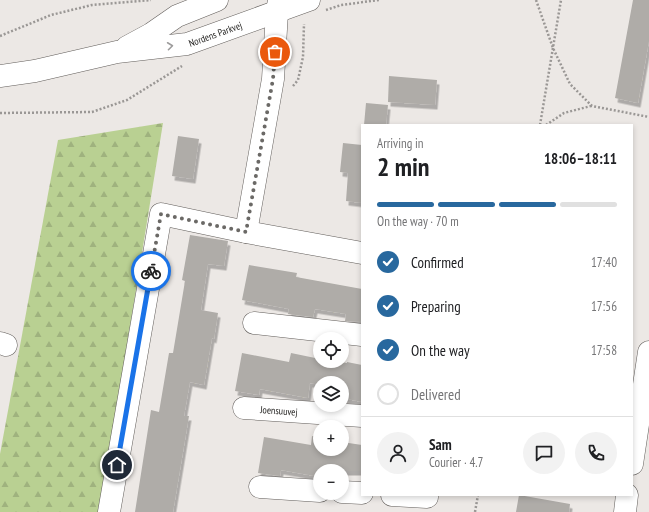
<!DOCTYPE html>
<html lang="en">
<head>
<meta charset="utf-8">
<style>
  :root { --surface:#fff; --page:#f2f2f2; --text:#202124; --muted:#757577; --line:#e0e0e0; --accent:#28689e }
  body { margin:0; font-family:"PT Sans Narrow",sans-serif; background:var(--page); color:var(--text); height:100vh; display:flex; flex-direction:column; font-size:15px; white-space:nowrap }
  * { box-sizing:border-box; margin:0 }
  p { font-size:13px; color:var(--muted) }
  .icon { flex:none; width:22px; height:22px; fill:none; stroke:currentColor; stroke-width:2; stroke-linecap:round; stroke-linejoin:round }
  .map { position:relative; flex:1; overflow:hidden }
  .details { position:absolute; left:361px; top:124px; width:272px; height:372px; display:flex; flex-direction:column; background:var(--surface); border-radius:0px; box-shadow:0 2px 6px #0003 }
  .details>* { flex:none }
  .tools { position:absolute; left:313px; top:332px; display:grid; gap:8px }
  .tools a { display:grid; place-items:center; width:36px; height:36px; border-radius:50%; background:var(--surface); box-shadow:0 2px 6px #0003; font-size:20px }
  .pin { position:absolute; display:grid; place-items:center; width:34px; height:34px; color:#fff; margin:-17px; border:2px solid #fff; border-radius:50%; box-shadow:0 1px 4px #0007 }
  .courier { position:absolute; display:grid; place-items:center; width:40px; height:40px; margin:-20px; border:3px solid #1a73e8; border-radius:50%; background:#fff; color:#222; box-shadow:0 1px 5px #0007 }
  .headline em { font-style:normal; font-weight:700 }
  .headline div { display:flex; flex-direction:column-reverse }
  .headline { display:flex; align-items:center; justify-content:space-between; height:68px; padding:0 16px }
  h1 { font-size:26px; font-weight:700; line-height:30px }
  .bar { display:grid; grid-template-columns:repeat(4,1fr); gap:6px 4px; align-content:center; height:48px; padding:0 16px }
  .bar i { height:5px; border-radius:3px; background:var(--line) }
  .bar .active { background:var(--accent) }
  .bar p { grid-column:span 4 }
  .line { display:flex; align-items:center; gap:10px; padding:0 16px; border-top:1px solid var(--line) }
  .line div { flex:1 }
  .round { display:grid; place-items:center; flex:none; width:42px; height:42px; border-radius:21px; background:var(--page) }
  ol { padding:0 16px; list-style:none }
  li { display:flex; align-items:center; gap:12px; height:44px }
  li p { margin-inline-start:auto }
  li .icon { padding:4px; border-radius:50%; background:var(--accent); color:#fff; stroke-width:4 }
  li:last-child { color:var(--muted) }
  li i { width:22px; height:22px; border:2px solid var(--line); border-radius:50% }
  .map>svg:first-child { display:block }
</style>
</head>
<body>
<div class="map">
<svg width="649" height="512" viewBox="0 0 649 512">
  <defs>
    <pattern id="forest-firs" width="22" height="20" patternUnits="userSpaceOnUse"><rect width="22" height="20" fill="#b9d092"/><path d="M5 1l3.5 6h-7zM16 11l3.5 6h-7z" fill="#9fb27e"/></pattern>
    <filter id="shadow"><feDropShadow dx="2.5" dy="4.5" stdDeviation="0" flood-color="#0004"/></filter>
  </defs>
  <rect width="100%" height="100%" fill="#ece8e5"/>
  <path fill="url(#forest-firs)" d="M163 123 100 512H0V454L58 140Z"/>
  <path fill="#afaca8" filter="url(#shadow)" d="M633 0H649V41L638 103 615 98Z
    M389 76 437 80 435 105 388 102Z
    M366 103 388 105 386 125H364Z
    M178 136 199 139 193 179 172 176Z
    M343 143 362 145V203L346 201 348 173 340 172Z
    M190 235 228 241 224 266 208 264 201 310 218 313 214 339 212 338 204 385 190 382 184 416H189L173 512H135L151 410 159 412 169 353H173L185 281 182 280Z
    M249 265 297 273 296 277 362 289V322L345 321 346 314 315 309 313 317 288 314 289 309 242 300Z
    M242 353 289 362 291 353 320 359V361H334L347 363V362L362 365V402L342 398V383H320V385L310 383 308 398 260 389 259 395 235 391Z
    M312 436 320 438V449H342V442L362 445V471H320V477L281 470 280 476 258 473 264 437 311 445Z
    M519 495 570 504 569 512H516Z"/>
  <g fill="none" stroke-linecap="round" stroke-linejoin="round">
    <g stroke="#625e5b" stroke-width="23">
      <g id="street">
        <path d="M127 47 151 34 177 16 217 0"/>
        <path id="s1" d="M0 76 35 71 117 52 187 44 309 0"/>
        <path d="M246 232 273 79 277 12 279 0"/>
        <path d="M254 323 362 335"/>
        <path d="M0 343 6 345"/>
        <path id="s2" d="M244 408 362 416"/>
        <path d="M632 464 649 352"/>
        <path d="M260 487 320 491"/>
        <path d="M342 492 362 493"/>
        <path d="M392 495 427 497V495"/>
        <path d="M109 512 161 214 246 232 362 253"/>
        <path d="M625 512 627 495"/>
      </g>
    </g>
    <path stroke="#9a9795" stroke-width="2.5" stroke-dasharray="2 2" stroke-linecap="butt" d="M536 0 553 48 570 84 592 106 649 117
      M326 10 341 5 379 0
      M0 36 51 15 92 5 151 0
      M293 86 298 80 303 57 304 24
      M0 113 92 112 127 100 182 66
      M540 125 561 0
      M546 125 564 113 591 106
      M475 512 478 495"/>
    <use href="#street" stroke="#fff" stroke-width="22"/>
  </g>
  <defs><path id="oneway-chevron" d="M-2-3.5L2.5 0L-2 3.5" fill="none" stroke-width="1.6" stroke-linecap="round" stroke-linejoin="round"/></defs>
  <use stroke="#9d9c9c" href="#oneway-chevron" transform="translate(170 46) rotate(-7)"/>
  <g fill="none" stroke-linecap="round" stroke-linejoin="round">
    <path stroke="#6b6966" stroke-width="4" stroke-dasharray="0 7.2" d="M151 271 161 214 246 232 273 79 275 52"/>
    <path stroke="#1a73e8" stroke-width="5" d="M117 465 151 271"/>
  </g>
  <g text-anchor="middle" dominant-baseline="central" stroke-width="3" stroke-linejoin="round" paint-order="stroke">
    <g font-size="10" fill="#252422" stroke="#fff">
      <text stroke="none"><textPath href="#s1" startOffset="220">Nordens Parkvej</textPath></text>
      <text stroke="none"><textPath href="#s2" startOffset="35">Joensuuvej</textPath></text>
    </g>
  </g>
</svg>
<div class="tools">
<a><svg class="icon" aria-label="locate" viewBox="0 0 24 24"><circle cx="12" cy="12" r="6"/><path d="M12 2v4M12 18v4M2 12h4M18 12h4"/></svg></a>
<a><svg class="icon" aria-label="layers" viewBox="0 0 24 24"><path d="M12 4l9 5-9 5-9-5zM3 14l9 5 9-5"/></svg></a>
<a>+</a>
<a>−</a>
</div>
<div class="pin" style="left:275px;top:52px;background:#ea580c"><svg class="icon" aria-label="bag" viewBox="0 0 24 24"><path d="M5 8h14l-1 12H6zM9 8a3 3 0 0 1 6 0"/></svg></div>
<div class="pin" style="left:117px;top:465px;background:#1f2937"><svg class="icon" aria-label="home" viewBox="0 0 24 24"><path d="M3 11l9-7 9 7M6 9v11h12V9"/></svg></div>
<div class="courier" style="left:151px;top:271px"><svg class="icon" aria-label="bike" viewBox="0 0 24 24"><circle cx="6" cy="16" r="4"/><circle cx="18" cy="16" r="4"/><path d="M6 16l4-8h5l3 8M10 8l3 8H6M13 5h3"/></svg></div>
<section class="details">
<div class="headline"><div><h1>2 min</h1><p>Arriving in</p></div><em>18:06–18:11</em></div>
<div class="bar"><i class="active"></i><i class="active"></i><i class="active"></i><i></i><p>On the way · 70 m</p></div>
<ol>
<li><svg class="icon" aria-label="check" viewBox="0 0 24 24"><path d="M5 12l5 5 9-10"/></svg>Confirmed<p>17:40</p></li>
<li><svg class="icon" aria-label="check" viewBox="0 0 24 24"><path d="M5 12l5 5 9-10"/></svg>Preparing<p>17:56</p></li>
<li><svg class="icon" aria-label="check" viewBox="0 0 24 24"><path d="M5 12l5 5 9-10"/></svg>On the way<p>17:58</p></li>
<li><i></i>Delivered</li>
</ol>
<div class="line" style="height:72px"><a class="round"><svg class="icon" aria-label="person" viewBox="0 0 24 24"><circle cx="12" cy="8" r="4"/><path d="M4 21q1-7 8-7t8 7"/></svg></a><div><b>Sam</b><p>Courier · 4.7</p></div><a class="round"><svg class="icon" aria-label="chat" viewBox="0 0 24 24"><path d="M4 5h16v11H9l-5 4z"/></svg></a><a class="round"><svg class="icon" aria-label="phone" viewBox="0 0 24 24"><path d="M5 4h4l2 5-3 2q2 4 5 5l2-3 5 2v4C11 20 4 13 5 4z"/></svg></a></div>
</section>
</div>
</body>
</html>
